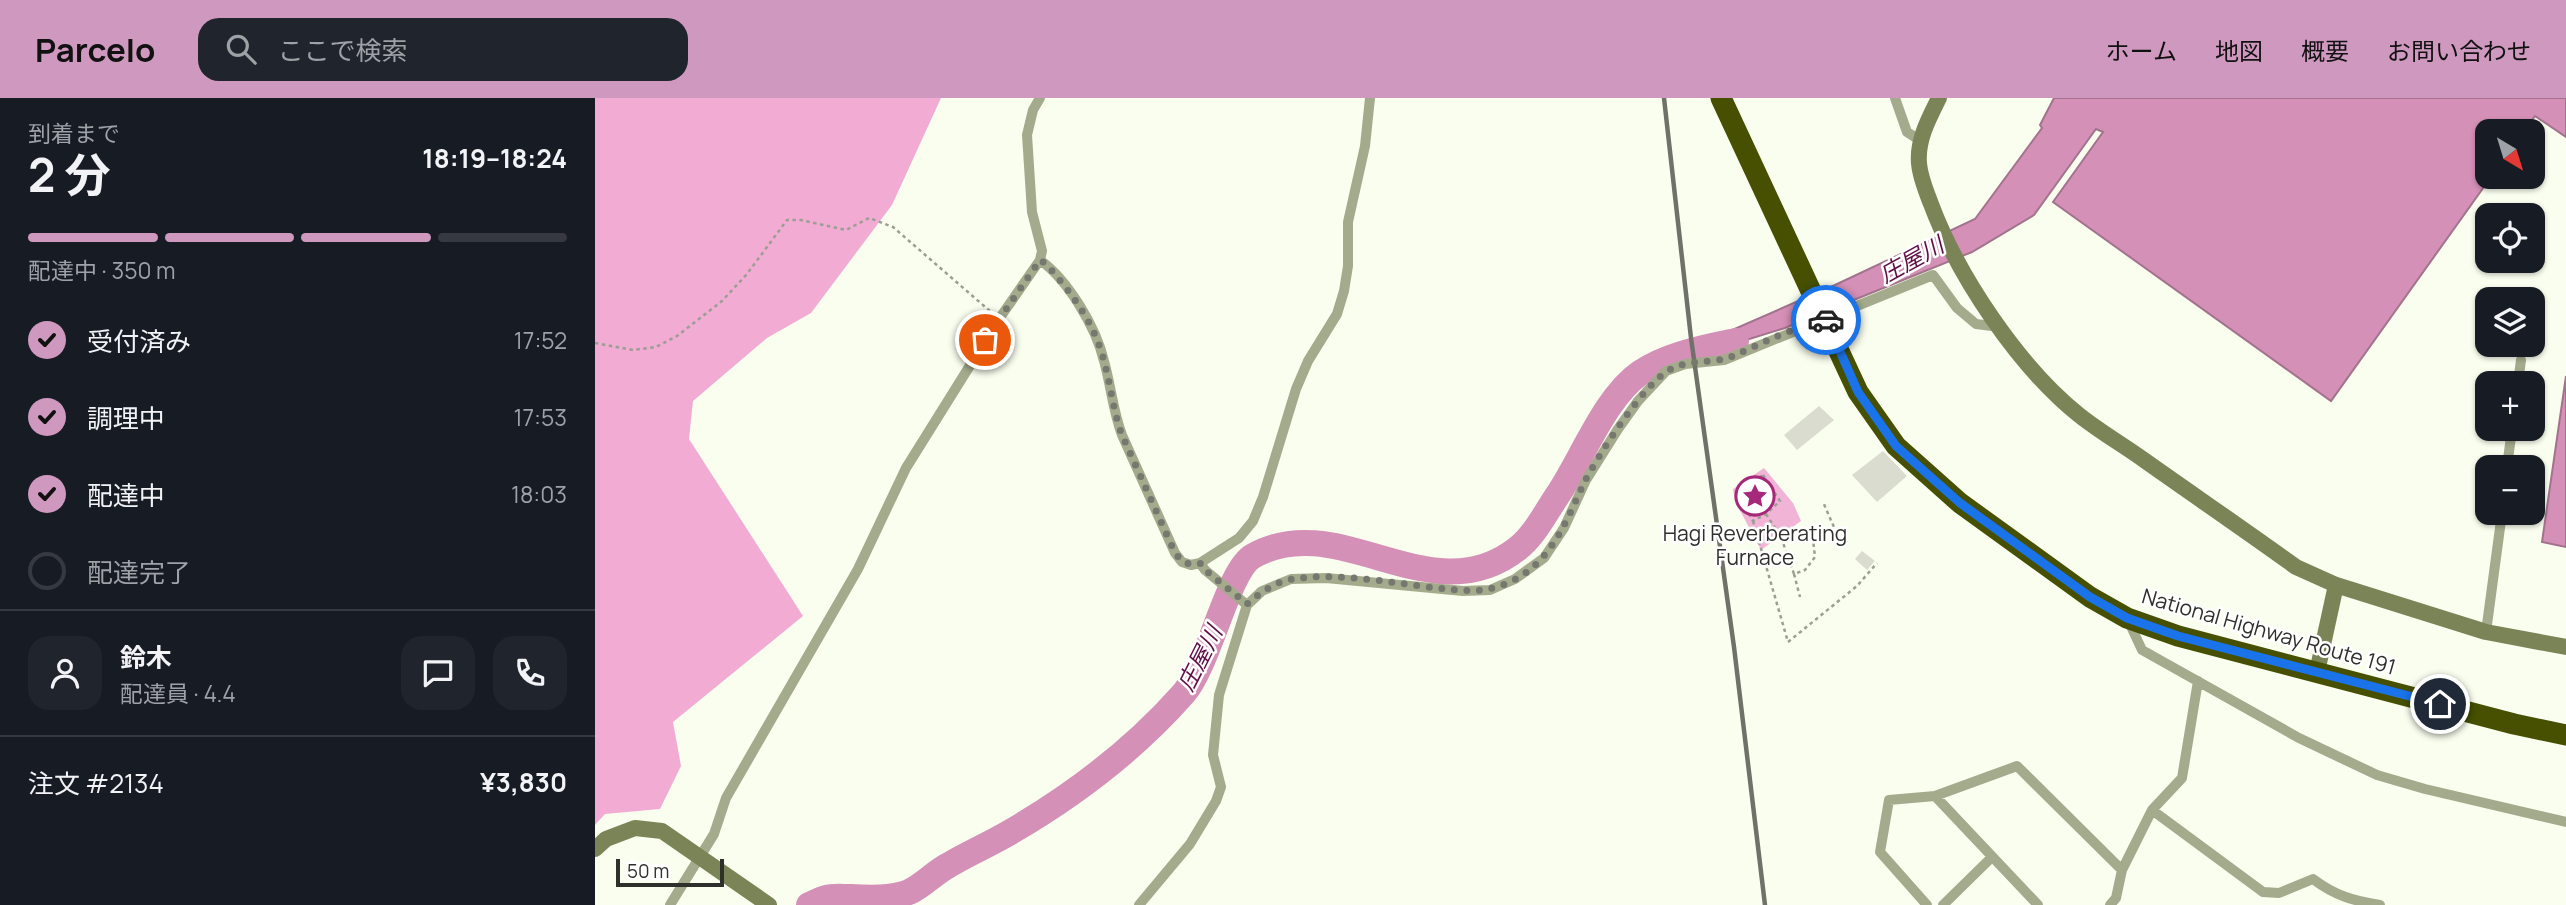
<!DOCTYPE html>
<html lang="ja">
<head>
<meta charset="utf-8">
<style>
  :root { --surface:#171b24; --page:#20242c; --text:#f1f3f6; --muted:#9ea1a6; --line:#363941; --accent:#cf98bf }
  body { margin:0; font-family:Manrope,"Noto Sans JP",sans-serif; background:var(--page); color:var(--text); height:100vh; display:flex; flex-direction:column; font-size:26px; white-space:nowrap }
  * { box-sizing:border-box; margin:0 }
  p { font-size:23px; color:var(--muted) }
  .icon { flex:none; width:38px; height:38px; fill:none; stroke:currentColor; stroke-width:2; stroke-linecap:round; stroke-linejoin:round }
  .map { position:relative; flex:1; overflow:hidden }
  .side { display:flex; flex-direction:column; background:var(--surface); width:595px }
  .side>* { flex:none }
  .needle { width:46px; rotate:142deg }
  .fabs { position:absolute; left:1880px; top:21px; display:grid; gap:14px }
  .fabs a { display:grid; place-items:center; width:70px; height:70px; border-radius:14px; background:var(--surface); box-shadow:0 2px 5px #0004; font-size:35px }
  .scale { position:absolute; left:21px; bottom:18px; width:108px; box-sizing:border-box; padding-left:7px; border:4px solid #2f302b; border-top:0; font-size:19px; line-height:24px; white-space:nowrap; color:#2f302b; -webkit-text-stroke:5px #fff; paint-order:stroke }
  .pin { position:absolute; display:grid; place-items:center; width:60px; height:60px; color:#fff; margin:-30px; border:4px solid #fff; border-radius:50%; box-shadow:0 2px 7px #0007 }
  .courier { position:absolute; display:grid; place-items:center; width:70px; height:70px; margin:-35px; border:5px solid #1a73e8; border-radius:50%; background:#fff; color:#222; box-shadow:0 2px 9px #0007 }
  .overview em { font-style:normal; font-weight:700 }
  .overview div { display:flex; flex-direction:column-reverse }
  .overview { display:flex; align-items:center; justify-content:space-between; height:119px; padding:0 28px }
  h1 { font-size:46px; font-weight:700; line-height:52px }
  .bar { display:grid; grid-template-columns:repeat(4,1fr); gap:10px 7px; align-content:center; height:84px; padding:0 28px }
  .bar i { height:9px; border-radius:5px; background:var(--line) }
  .bar .on { background:var(--accent) }
  .bar p { grid-column:span 4 }
  .line { display:flex; align-items:center; gap:18px; padding:0 28px; border-top:2px solid var(--line) }
  .line div { flex:1 }
  .round { display:grid; place-items:center; flex:none; width:74px; height:74px; border-radius:21px; background:var(--page) }
  ol { padding:0 28px; list-style:none }
  li { display:flex; align-items:center; gap:21px; height:77px }
  li p { margin-inline-start:auto }
  li .icon { padding:7px; border-radius:50%; background:var(--accent); color:#111; stroke-width:4 }
  li:last-child { color:var(--muted) }
  li i { width:38px; height:38px; border:4px solid var(--line); border-radius:50% }
  header { display:flex; align-items:center; gap:42px; box-sizing:border-box; height:98px; padding:0 35px; background:var(--accent); color:#111 }
  header strong { font-size:33px }
  nav { display:flex; gap:38px; margin-inline-start:auto; font-size:24px }
  .search { width:490px; height:63px; background:var(--page); display:flex; align-items:center; gap:18px; box-sizing:border-box; padding:0 24px; border-radius:21px; color:var(--muted); font-size:26px }
  main { display:flex; flex:1; min-height:0 }
  .map>svg:first-child { display:block }
</style>
</head>
<body>
<header>
<strong>Parcelo</strong>
<div class="search"><svg class="icon" aria-label="search" viewBox="0 0 24 24"><circle cx="10" cy="10" r="6"/><path d="M15 15l6 6"/></svg>ここで検索</div>
<nav><a>ホーム</a><a>地図</a><a>概要</a><a>お問い合わせ</a></nav>
</header>
<main>
<section class="side">
<div class="overview"><div><h1>2 分</h1><p>到着まで</p></div><em>18:19–18:24</em></div>
<div class="bar"><i class="on"></i><i class="on"></i><i class="on"></i><i></i><p>配達中 · 350 m</p></div>
<ol>
<li><svg class="icon" aria-label="check" viewBox="0 0 24 24"><path d="M5 12l5 5 9-10"/></svg>受付済み<p>17:52</p></li>
<li><svg class="icon" aria-label="check" viewBox="0 0 24 24"><path d="M5 12l5 5 9-10"/></svg>調理中<p>17:53</p></li>
<li><svg class="icon" aria-label="check" viewBox="0 0 24 24"><path d="M5 12l5 5 9-10"/></svg>配達中<p>18:03</p></li>
<li><i></i>配達完了</li>
</ol>
<div class="line" style="height:126px"><a class="round"><svg class="icon" aria-label="person" viewBox="0 0 24 24"><circle cx="12" cy="8" r="4"/><path d="M4 21q1-7 8-7t8 7"/></svg></a><div><b>鈴木</b><p>配達員 · 4.4</p></div><a class="round"><svg class="icon" aria-label="chat" viewBox="0 0 24 24"><path d="M4 5h16v11H9l-5 4z"/></svg></a><a class="round"><svg class="icon" aria-label="phone" viewBox="0 0 24 24"><path d="M5 4h4l2 5-3 2q2 4 5 5l2-3 5 2v4C11 20 4 13 5 4z"/></svg></a></div>
<div class="line" style="height:91px"><div>注文 #2134</div><b>¥3,830</b></div>
</section>
<div class="map">
<svg width="1971" height="807" viewBox="0 0 1971 807">
  <rect width="100%" height="100%" fill="#fafeef"/>
  <path fill="#f2b4d6" d="M1169 370 1198 405 1206 423 1166 452 1140 403 1138 391Z"/>
  <path fill="#f2acd3" d="M0 0H346L297 107 216 215 172 240 98 303 94 341 208 518 78 624 86 668 65 711 10 716 0 727Z"/>
  <path fill="#d590b7" stroke="#a3738d" stroke-width="2" d="M1459 0H1971V39L1940 18 1929 33H1892V79H1896L1736 303 1458 104 1508 34 1501 31 1439 117 1377 154 1190 230 1109 255 1105 246 1240 187 1380 121 1447 30 1445 27Z
    M1971 278V449L1947 444Z"/>
  <g fill="none" stroke-linecap="round" stroke-linejoin="round">
    <path stroke="#d590b7" stroke-width="26" d="M214 807C220 805 225 801 231 800 238 798 247 799 255 799 274 800 296 801 314 794 328 788 340 774 354 767 372 756 393 747 412 736 478 698 538 653 589 595 615 564 633 472 658 458 744 409 836 518 922 451 939 438 950 416 962 398 986 363 1010 299 1045 275 1073 256 1109 250 1141 243"/>
  </g>
  <path fill="#d9dcce" d="M1224 308 1239 322 1202 352 1189 337Z
    M1288 353 1312 378 1282 404 1257 377Z
    M1166 387 1172 397 1158 407 1151 398Z
    M1267 453 1280 463 1272 472 1260 461Z"/>
  <g fill="none" stroke-linecap="round" stroke-linejoin="round">
    <path stroke="#9b9e93" stroke-width="2.5" stroke-dasharray="3.5 3.5" stroke-linecap="butt" d="M0 245 38 252 61 249 82 238 127 203 152 176 192 122H206L251 132 274 120 298 129 396 214
      M1168 377 1185 403 1171 416 1158 423 1141 394Z
      M1171 416 1186 439 1199 476 1210 472 1220 459 1217 433 1242 436 1228 404
      M1158 423 1193 544 1262 488 1282 465
      M1199 476 1205 499"/>
    <path stroke="#a4ab8c" stroke-width="10" d="M1300 0 1312 34 1326 43
      M445 162C473 182 501 229 509 263 516 288 518 313 527 337L580 455 587 464 596 467 605 465 644 440 658 423 668 399 701 291 713 263 742 216 749 193 753 168V124L770 48 775 0
      M1923 285 1926 262
      M1912 369 1917 331
      M605 465 610 472 652 507
      M1533 522 1547 552 1704 640 1782 677 1830 691 1971 724
      M1891 534 1907 415
      M1340 698 1443 807
      M1557 712 1668 794 1684 795 1718 781C1739 797 1758 803 1785 807
      M75 807 119 736 131 700 263 471 311 370 404 221 445 162 447 153 437 114 432 37 438 12 445 0
      M544 807 595 746 621 703 626 689 618 657 624 597 652 507 667 493 696 481 731 480 868 493 895 492 920 481 949 460 969 430 991 382 1023 331 1043 303 1071 273 1090 266 1129 262 1338 177 1362 210 1381 226 1405 229
      M1332 807 1285 754 1294 702 1340 698 1422 668 1527 772
      M1348 807 1397 759
      M1515 807 1521 800 1527 772 1557 712 1587 680 1603 583"/>
    <path stroke="#7b8457" stroke-width="16" d="M1344 0C1334 20 1322 42 1324 65 1325 79 1331 93 1336 106 1363 178 1423 268 1484 317 1504 333 1528 347 1549 362 1600 398 1651 433 1701 469L1741 487 1891 534 1971 549
      M1722 574 1741 487
      M0 751 11 741 40 730 67 733 174 807"/>
    <path stroke="#465000" stroke-width="21" d="M1126 0 1263 294 1301 348 1365 405 1495 499 1532 520 1583 538 1919 626 1971 637"/>
    <path stroke="#70726a" stroke-width="4.5" d="M1069 0 1096 240 1139 549 1170 807"/>
  </g>
  <g fill="none" stroke-linecap="round" stroke-linejoin="round">
    <path stroke="#767870" stroke-width="7" stroke-dasharray="0 12.6" d="M390 242 445 162 451 166C476 194 500 226 509 263 516 288 518 313 527 337L580 455C588 465 593 468 605 465L610 472 652 506C665 495 681 483 698 481 740 474 799 485 841 490 870 493 892 496 919 482 958 461 971 423 989 385 1004 356 1045 292 1071 274 1090 260 1117 267 1138 258 1159 249 1212 223 1231 222"/>
    <path stroke="#1a73e8" stroke-width="9" d="M1231 222 1263 294 1301 348 1365 405 1495 499 1532 520 1583 538 1845 606"/>
  </g>
  <defs>
    <g id="sight-ring" transform="scale(2.0125)"><circle r="9.5" fill="#fff" stroke="#a5287b" stroke-width="1.5"/><path d="M0-6L1.8-2.2L6-1.7L2.9 1.2L3.7 5.4L0 3.3L-3.7 5.4L-2.9 1.2L-6-1.7L-1.8-2.2Z" fill="#a5287b"/></g>
  </defs>
  <g fill-rule="evenodd">
    <use href="#sight-ring" x="1160" y="398"/>
  </g>
  <g text-anchor="middle" dominant-baseline="central" stroke-width="5" stroke-linejoin="round" paint-order="stroke">
    <g font-size="21" fill="#2f302b" stroke="#fff">
      <text x="1160" y="435">Hagi Reverberating<tspan x="1160" dy="24">Furnace</tspan></text>
    </g>
    <g font-size="21" fill="#2f302b" stroke="#fff">
      <text transform="translate(1674 533) rotate(16)">National Highway Route 191</text>
    </g>
    <g font-size="23" font-style="italic" fill="#5f0e45" stroke="#fff">
      <text transform="translate(1316 161) rotate(-29)">庄屋川</text>
      <text transform="translate(604 560) rotate(-63)">庄屋川</text>
    </g>
  </g>
</svg>
<div class="fabs">
<a><svg class="needle" viewBox="-14 -14 28 28"><path d="M0-13l5 13h-10z" fill="#e53935"/><path d="M0 13l5-13h-10z" fill="#9ea1a6"/></svg></a>
<a><svg class="icon" aria-label="locate" viewBox="0 0 24 24"><circle cx="12" cy="12" r="6"/><path d="M12 2v4M12 18v4M2 12h4M18 12h4"/></svg></a>
<a><svg class="icon" aria-label="layers" viewBox="0 0 24 24"><path d="M12 4l9 5-9 5-9-5zM3 14l9 5 9-5"/></svg></a>
<a>+</a>
<a>−</a>
</div>
<div class="scale">50 m</div>
<div class="pin" style="left:390px;top:242px;background:#ea580c"><svg class="icon" aria-label="bag" viewBox="0 0 24 24"><path d="M5 8h14l-1 12H6zM9 8a3 3 0 0 1 6 0"/></svg></div>
<div class="pin" style="left:1845px;top:606px;background:#1f2937"><svg class="icon" aria-label="home" viewBox="0 0 24 24"><path d="M3 11l9-7 9 7M6 9v11h12V9"/></svg></div>
<div class="courier" style="left:1231px;top:222px"><svg class="icon" aria-label="car" viewBox="0 0 24 24"><path d="M5 17H2v-5l4-1 3-4h7l3 4 3 1v5h-3M9 17h6M6 11h13"/><circle cx="7" cy="17" r="2"/><circle cx="17" cy="17" r="2"/></svg></div>
</div>
</main>
</body>
</html>
